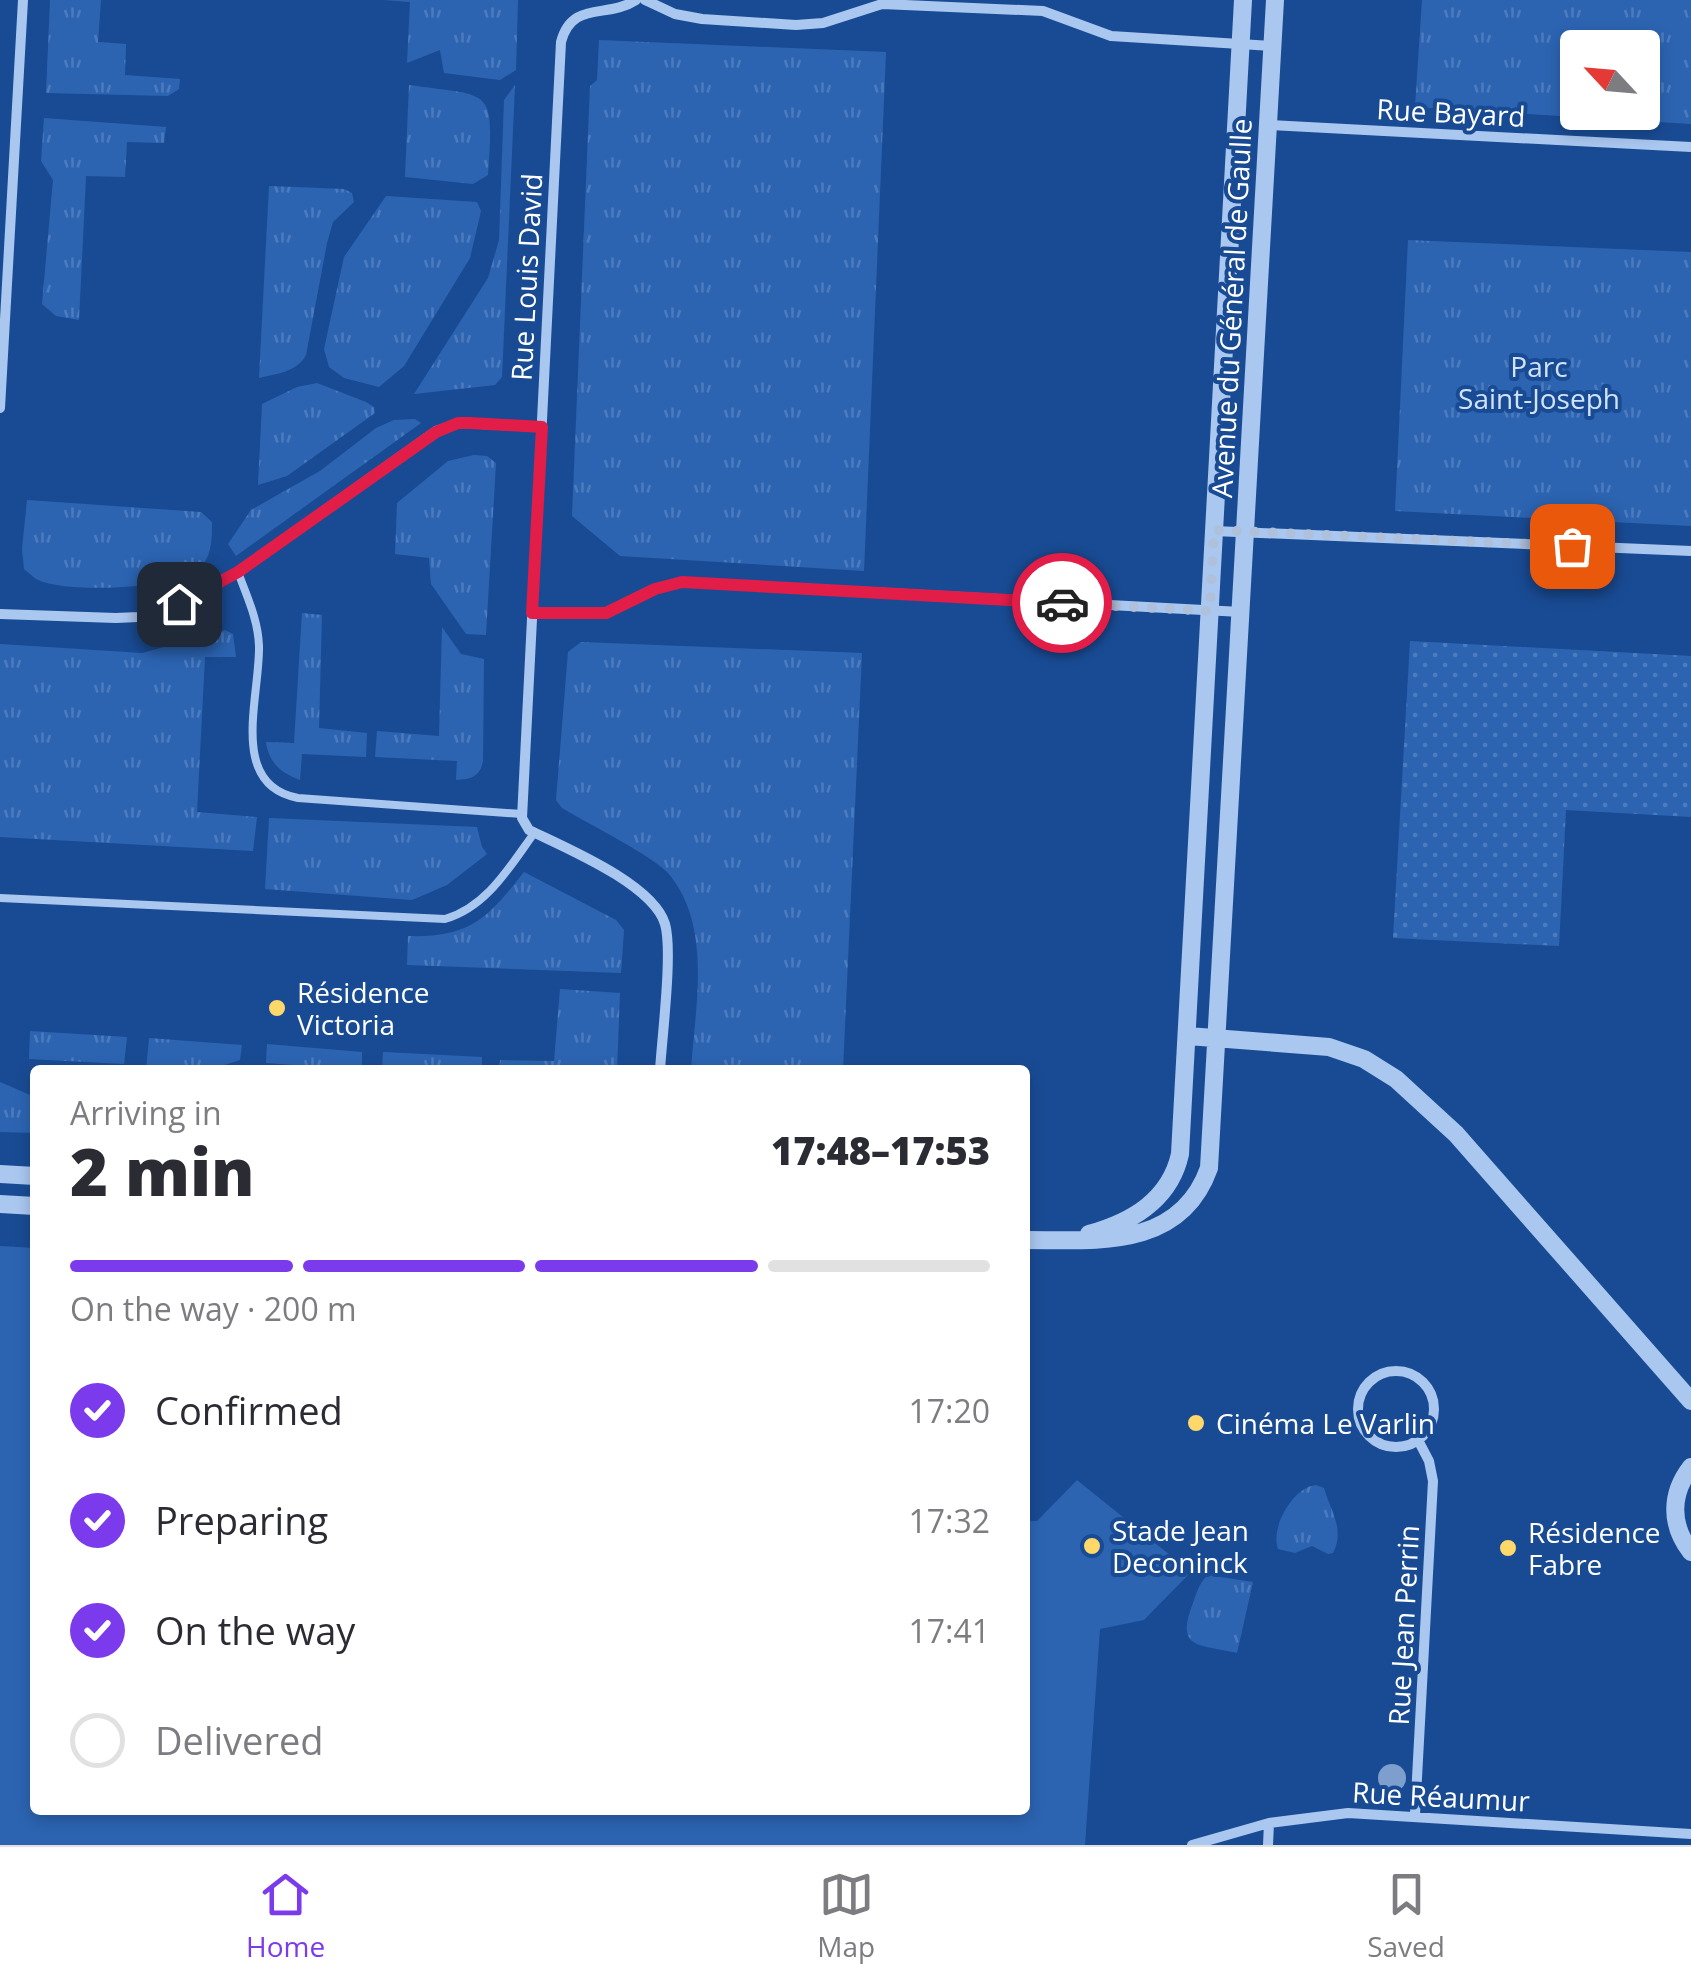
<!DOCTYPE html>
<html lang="en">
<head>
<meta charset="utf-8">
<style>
  :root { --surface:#fff; --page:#f2f2f3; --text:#2b2b33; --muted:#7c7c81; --line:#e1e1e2; --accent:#7c3aed }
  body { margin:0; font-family:"Open Sans",sans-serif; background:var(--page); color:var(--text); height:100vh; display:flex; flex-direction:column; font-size:38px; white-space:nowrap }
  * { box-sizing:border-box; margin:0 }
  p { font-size:32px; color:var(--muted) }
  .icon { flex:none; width:55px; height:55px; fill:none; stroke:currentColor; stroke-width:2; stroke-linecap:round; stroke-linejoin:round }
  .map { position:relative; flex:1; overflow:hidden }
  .sheet { position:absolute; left:30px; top:1065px; width:1000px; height:750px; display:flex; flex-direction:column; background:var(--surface); border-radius:10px; box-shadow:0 5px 15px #0003 }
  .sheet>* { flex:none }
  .needle { width:65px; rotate:296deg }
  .tools { position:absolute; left:1560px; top:30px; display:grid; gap:20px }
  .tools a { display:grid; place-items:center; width:100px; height:100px; border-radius:10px; background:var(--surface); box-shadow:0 5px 15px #0003; font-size:50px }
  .pin { position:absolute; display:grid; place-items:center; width:85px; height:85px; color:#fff; margin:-42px; border-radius:20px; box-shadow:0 5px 15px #0006 }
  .courier { position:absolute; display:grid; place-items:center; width:100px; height:100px; margin:-50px; border:8px solid #e11d48; border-radius:50%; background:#fff; color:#222; box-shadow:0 2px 12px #0007 }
  .summary em { font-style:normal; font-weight:800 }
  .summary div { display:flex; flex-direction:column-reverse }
  .summary { display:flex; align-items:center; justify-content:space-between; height:170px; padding:0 40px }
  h1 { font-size:65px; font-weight:800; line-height:75px }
  .bar { display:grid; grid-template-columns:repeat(4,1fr); gap:15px 10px; align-content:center; height:120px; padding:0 40px }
  .bar i { height:12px; border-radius:8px; background:var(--line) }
  .bar .selected { background:var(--accent) }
  .bar p { grid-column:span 4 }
  ol { padding:0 40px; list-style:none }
  li { display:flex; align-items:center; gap:30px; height:110px }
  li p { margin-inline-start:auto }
  li .icon { padding:10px; border-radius:50%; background:var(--accent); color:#fff; stroke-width:4 }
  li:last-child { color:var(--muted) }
  li i { width:55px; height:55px; border:5px solid var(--line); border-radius:50% }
  .tabs { display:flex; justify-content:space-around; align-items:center; height:140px; border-top:2px solid var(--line); background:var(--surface); font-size:28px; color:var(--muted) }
  .tabs a { display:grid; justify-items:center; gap:5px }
  .tabs .selected { color:var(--accent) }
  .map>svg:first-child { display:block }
</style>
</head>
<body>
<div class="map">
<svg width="1691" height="1845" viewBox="0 0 1691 1845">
  <defs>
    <pattern id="grass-tufts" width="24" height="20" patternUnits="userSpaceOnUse" patternTransform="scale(2.5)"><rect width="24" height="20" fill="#2c64b2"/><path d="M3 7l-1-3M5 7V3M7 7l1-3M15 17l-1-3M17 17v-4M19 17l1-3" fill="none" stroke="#4c7bbe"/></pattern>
    <pattern id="garden-dots" width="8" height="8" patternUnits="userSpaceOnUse" patternTransform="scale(2.5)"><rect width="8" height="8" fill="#2c64b2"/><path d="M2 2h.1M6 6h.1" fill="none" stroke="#4c7bbe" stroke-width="1.8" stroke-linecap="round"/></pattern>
  </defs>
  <rect width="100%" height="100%" fill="#194b94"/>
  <path fill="url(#grass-tufts)" fill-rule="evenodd" d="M50 0H101L98 42 126 44 125 75 180 79 179 89 168 96 46 93Z
    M384 0H518L516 70 500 80 444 73 440 50 407 63 410 2Z
    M1422 0H1691V124L1415 107ZM1578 48H1642V112H1578Z
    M599 40 886 52 864 571 620 556 572 516 590 86 597 80Z
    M409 85C493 97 494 86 488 175L473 184 405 177Z
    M515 85 502 377 495 385 414 394 488 278 499 240 504 100Z
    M44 118 166 127 164 143 127 142 125 177 86 176 79 320 56 316 42 304 53 180 41 161Z
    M269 186 344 189 352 193 354 202 333 222 327 243 306 355C297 372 276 374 259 378Z
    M386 196 477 202 481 211 470 258 404 366 379 387 344 378 329 367 324 349 344 257Z
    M1408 240 1691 252V526L1395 511Z
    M317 383 366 402 374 407 375 413 287 476 258 485 262 404 297 387Z
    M415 419 421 423 236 556 228 544 251 510 320 471 376 428 394 420Z
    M474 455 487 456 496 463 486 635 466 634 431 584 429 558 395 554 397 503 448 461Z
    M27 500 201 512 212 522C212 537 212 554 202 566 181 590 63 594 36 579 32 576 28 572 24 569L22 549Z
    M302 613 322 615 319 728 367 733 366 757 302 754 300 780C281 773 269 763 266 742L294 743Z
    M442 627 461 654 484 659 483 761C480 777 471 779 456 780L457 761 375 757 377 731 439 736Z
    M225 630 233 634 236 657H205L197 812 257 817 253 851 0 837V644L142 653Z
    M581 642 862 653 843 1070H691C695 1007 713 926 668 873 653 856 585 822 562 808L556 800 568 652Z
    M269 818 477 827 482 847 487 854 447 885 412 900 265 889Z
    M524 872 616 920 624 930 621 973 407 965 408 936C470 938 488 918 524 872Z
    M560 989 620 993 617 1070H499L500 1060 554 1061Z
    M30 1031 127 1037 124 1064 29 1059Z
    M149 1038 242 1045 240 1060 209 1070H146Z
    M267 1044 362 1052V1070L266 1063Z
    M383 1052 482 1057V1070H382Z
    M0 1082 35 1097V1133L0 1132Z
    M1316 1485 1324 1488C1331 1512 1345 1529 1333 1553L1328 1554 1312 1546 1295 1553 1278 1549C1270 1528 1293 1487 1316 1485Z
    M1208 1575 1253 1582 1237 1653C1198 1644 1175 1650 1193 1603 1197 1592 1199 1583 1208 1575Z"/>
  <path fill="url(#garden-dots)" d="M1410 641 1691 656V817L1566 810 1559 946 1393 938Z"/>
  <path fill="#2c64b2" d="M0 1246 35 1248V1810H1025V1521H1037L1077 1480 1191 1572 1144 1620 1100 1629 1085 1845H0Z"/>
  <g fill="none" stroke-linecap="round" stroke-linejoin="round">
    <path stroke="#aac7f0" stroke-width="8" d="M238 572C247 597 258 619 259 646 260 697 228 785 298 798L522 814
      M0 898 445 919C487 907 510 866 535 832"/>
    <path stroke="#aac7f0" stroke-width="10" d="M636 0C607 19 572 0 561 42L522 818 529 830C566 848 653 884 665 924 673 951 662 1037 660 1070
      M645 0 675 14 702 19 796 25 823 23 882 4 1043 11 1111 36 1272 46
      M1268 125 1691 147
      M0 408 23 0
      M1214 531 1691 551
      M532 613H607L655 589 682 582 1241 612
      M0 614 116 618 138 617 179 603 238 572 436 431 459 423 541 427
      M1358 1409a38 38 0 1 1 76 0a38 38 0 1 1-76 0Z
      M1415 1815 1433 1481 1429 1461 1418 1440
      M1192 1845 1269 1823 1348 1813 1691 1834
      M1268 1845 1269 1823"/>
    <path stroke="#aac7f0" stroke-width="18" d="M1188 1036 1329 1047 1364 1059 1396 1079 1456 1134 1691 1401
      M0 1174 35 1176
      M0 1204 35 1206
      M1089 1234C1132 1222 1170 1200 1180 1154L1243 0
      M1025 1240C1096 1240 1180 1250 1209 1168L1275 0
      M1691 1467C1670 1494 1670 1525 1691 1552"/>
  </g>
  <circle fill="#7e9fcd" cx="1392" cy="1778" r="14"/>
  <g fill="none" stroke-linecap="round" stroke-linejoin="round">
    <path stroke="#aec0da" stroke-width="10" stroke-dasharray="0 18" d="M1062 603 1210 611 1214 530 1572 546"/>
    <path stroke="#e11d48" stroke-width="12" d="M179 604 238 572 436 432 458 423H470L542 427 532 613H606L655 589 682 582 1062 603"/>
  </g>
  <g fill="#ffd869" stroke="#194b94" stroke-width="4">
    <circle cx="277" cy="1008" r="10"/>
    <circle cx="1196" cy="1423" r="10"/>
    <circle cx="1092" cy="1546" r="10"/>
    <circle cx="1508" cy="1548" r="10"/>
  </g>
  <g text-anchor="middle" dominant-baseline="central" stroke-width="8" stroke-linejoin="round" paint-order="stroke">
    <g font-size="28" fill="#fff" stroke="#194b94">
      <text transform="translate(1451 112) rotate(3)">Rue Bayard</text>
      <text transform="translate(526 277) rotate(-87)">Rue Louis David</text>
      <text transform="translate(1231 308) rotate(-87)">Avenue du Général de Gaulle</text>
      <text transform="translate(1403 1625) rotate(-87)">Rue Jean Perrin</text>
      <text transform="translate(1441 1796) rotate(3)">Rue Réaumur</text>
    </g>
    <g font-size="28" fill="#d1e3fb" stroke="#194b94">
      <text x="1539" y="366">Parc<tspan x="1539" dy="32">Saint-Joseph</tspan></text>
    </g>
    <g font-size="28" fill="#fff" stroke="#194b94" text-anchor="start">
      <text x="297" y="992">Résidence<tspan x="297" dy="32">Victoria</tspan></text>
      <text x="1216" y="1423">Cinéma Le Varlin</text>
      <text x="1112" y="1530">Stade Jean<tspan x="1112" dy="32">Deconinck</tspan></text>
      <text x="1528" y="1532">Résidence<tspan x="1528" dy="32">Fabre</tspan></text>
    </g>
  </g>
</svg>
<div class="tools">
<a><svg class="needle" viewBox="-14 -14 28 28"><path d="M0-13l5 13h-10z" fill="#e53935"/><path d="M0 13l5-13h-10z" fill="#7c7c81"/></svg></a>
</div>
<div class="pin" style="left:1572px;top:546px;background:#ea580c"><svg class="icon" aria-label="bag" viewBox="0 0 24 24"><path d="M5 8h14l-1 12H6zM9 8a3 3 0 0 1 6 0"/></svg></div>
<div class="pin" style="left:179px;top:604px;background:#1f2937"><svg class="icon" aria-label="home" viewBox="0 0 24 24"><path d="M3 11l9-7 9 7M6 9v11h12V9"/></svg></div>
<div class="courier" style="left:1062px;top:603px"><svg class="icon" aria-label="car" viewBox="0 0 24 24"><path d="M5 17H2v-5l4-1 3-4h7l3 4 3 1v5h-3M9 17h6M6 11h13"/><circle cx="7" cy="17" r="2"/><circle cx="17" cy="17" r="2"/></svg></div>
<section class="sheet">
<div class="summary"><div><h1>2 min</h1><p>Arriving in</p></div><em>17:48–17:53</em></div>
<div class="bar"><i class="selected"></i><i class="selected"></i><i class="selected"></i><i></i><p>On the way · 200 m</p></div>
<ol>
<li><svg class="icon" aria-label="check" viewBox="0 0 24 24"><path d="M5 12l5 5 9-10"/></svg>Confirmed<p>17:20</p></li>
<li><svg class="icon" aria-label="check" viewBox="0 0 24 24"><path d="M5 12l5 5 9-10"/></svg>Preparing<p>17:32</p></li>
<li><svg class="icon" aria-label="check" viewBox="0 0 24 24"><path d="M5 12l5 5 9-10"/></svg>On the way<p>17:41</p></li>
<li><i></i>Delivered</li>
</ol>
</section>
</div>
<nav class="tabs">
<a class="selected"><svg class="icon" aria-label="home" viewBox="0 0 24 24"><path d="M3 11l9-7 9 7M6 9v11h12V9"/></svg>Home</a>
<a><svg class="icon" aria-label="map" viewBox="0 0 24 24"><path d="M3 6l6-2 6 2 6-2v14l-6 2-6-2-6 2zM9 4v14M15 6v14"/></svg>Map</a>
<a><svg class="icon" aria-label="saved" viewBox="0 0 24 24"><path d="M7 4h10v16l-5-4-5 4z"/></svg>Saved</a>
</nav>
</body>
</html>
